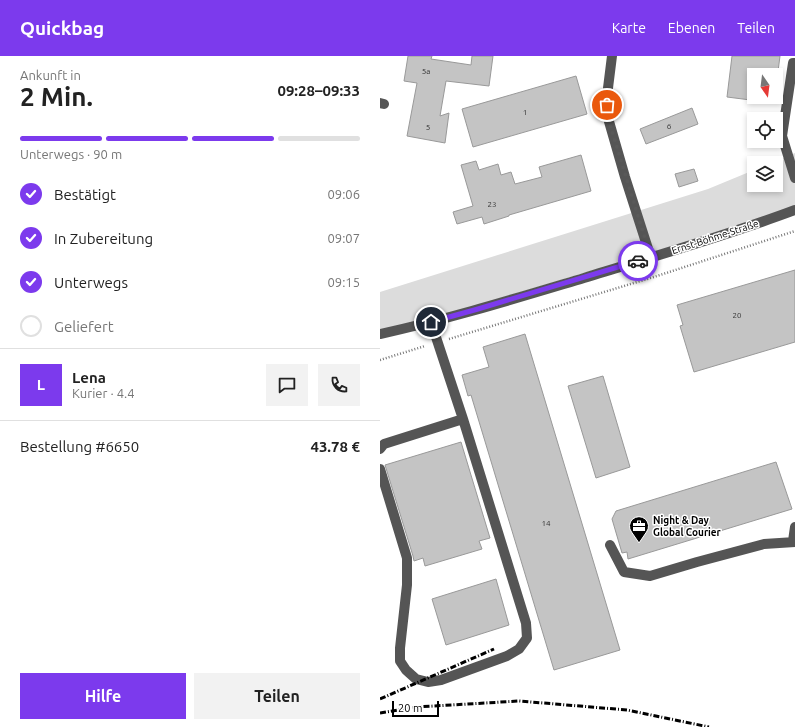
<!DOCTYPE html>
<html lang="de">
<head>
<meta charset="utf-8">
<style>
  :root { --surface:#fff; --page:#f2f2f2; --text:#222; --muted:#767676; --line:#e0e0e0; --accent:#7c3aed }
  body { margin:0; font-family:Ubuntu,sans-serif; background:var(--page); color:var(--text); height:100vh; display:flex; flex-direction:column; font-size:15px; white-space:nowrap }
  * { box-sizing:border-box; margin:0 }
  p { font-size:13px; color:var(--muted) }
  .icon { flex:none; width:22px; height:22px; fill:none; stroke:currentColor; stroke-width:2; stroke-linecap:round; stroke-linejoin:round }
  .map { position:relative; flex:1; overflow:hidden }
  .details { display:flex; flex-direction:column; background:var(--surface); width:380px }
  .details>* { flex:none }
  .needle { width:26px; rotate:166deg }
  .fabs { position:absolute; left:367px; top:12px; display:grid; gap:8px }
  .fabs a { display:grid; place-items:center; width:36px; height:36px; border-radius:0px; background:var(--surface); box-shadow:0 2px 6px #0003; font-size:20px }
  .scale { position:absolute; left:12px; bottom:10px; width:47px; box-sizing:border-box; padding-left:4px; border:2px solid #000; border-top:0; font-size:11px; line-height:14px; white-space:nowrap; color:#000; -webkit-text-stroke:3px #fff; paint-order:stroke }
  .pin { position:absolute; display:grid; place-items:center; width:34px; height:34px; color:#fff; margin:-17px; border:2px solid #fff; border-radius:50%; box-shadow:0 1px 4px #0007 }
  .courier { position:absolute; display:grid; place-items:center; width:40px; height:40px; margin:-20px; border:3px solid #7c3aed; border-radius:50%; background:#fff; color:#222; box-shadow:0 1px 5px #0007 }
  .head em { font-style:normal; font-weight:700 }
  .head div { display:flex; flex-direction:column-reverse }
  .head { display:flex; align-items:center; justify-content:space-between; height:68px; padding:0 20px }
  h1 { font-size:26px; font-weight:700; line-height:30px }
  .bar { display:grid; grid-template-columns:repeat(4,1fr); gap:6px 4px; align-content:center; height:48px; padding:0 20px }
  .bar i { height:5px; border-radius:3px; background:var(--line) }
  .bar .selected { background:var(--accent) }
  .bar p { grid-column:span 4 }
  .line { display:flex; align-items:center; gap:10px; padding:0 20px; border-top:1px solid var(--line) }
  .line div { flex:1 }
  .round { display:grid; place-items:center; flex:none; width:42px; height:42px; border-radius:0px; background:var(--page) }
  ol { padding:0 20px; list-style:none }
  li { display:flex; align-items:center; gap:12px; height:44px }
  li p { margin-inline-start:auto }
  li .icon { padding:4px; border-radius:50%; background:var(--accent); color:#fff; stroke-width:4 }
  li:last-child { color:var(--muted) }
  li i { width:22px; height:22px; border:2px solid var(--line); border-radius:50% }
  .action { display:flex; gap:8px; margin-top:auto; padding:8px 20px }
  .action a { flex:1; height:46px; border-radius:0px; background:var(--accent); color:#fff; font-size:16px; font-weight:700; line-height:46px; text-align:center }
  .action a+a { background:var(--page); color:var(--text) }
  header { display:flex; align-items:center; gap:24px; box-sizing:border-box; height:56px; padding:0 20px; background:var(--accent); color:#fff }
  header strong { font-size:19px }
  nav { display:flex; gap:22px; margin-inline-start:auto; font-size:14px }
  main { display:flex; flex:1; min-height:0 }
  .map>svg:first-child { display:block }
</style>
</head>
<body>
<header>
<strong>Quickbag</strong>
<nav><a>Karte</a><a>Ebenen</a><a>Teilen</a></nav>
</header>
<main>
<section class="details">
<div class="head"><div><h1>2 Min.</h1><p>Ankunft in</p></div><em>09:28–09:33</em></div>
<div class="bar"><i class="selected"></i><i class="selected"></i><i class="selected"></i><i></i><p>Unterwegs · 90 m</p></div>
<ol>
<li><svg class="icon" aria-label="check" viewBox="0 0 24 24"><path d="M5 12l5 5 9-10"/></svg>Bestätigt<p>09:06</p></li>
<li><svg class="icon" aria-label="check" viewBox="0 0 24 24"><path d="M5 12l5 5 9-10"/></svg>In Zubereitung<p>09:07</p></li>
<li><svg class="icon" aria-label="check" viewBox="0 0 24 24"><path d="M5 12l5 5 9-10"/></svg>Unterwegs<p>09:15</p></li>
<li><i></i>Geliefert</li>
</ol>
<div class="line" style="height:72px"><b class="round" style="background:var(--accent);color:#fff">L</b><div><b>Lena</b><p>Kurier · 4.4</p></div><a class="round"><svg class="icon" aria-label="chat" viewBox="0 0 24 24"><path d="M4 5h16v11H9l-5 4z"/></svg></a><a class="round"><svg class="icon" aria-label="phone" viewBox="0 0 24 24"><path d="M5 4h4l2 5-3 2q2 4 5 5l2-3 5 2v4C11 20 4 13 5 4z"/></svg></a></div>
<div class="line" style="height:52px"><div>Bestellung #6650</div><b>43.78 €</b></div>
<div class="action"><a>Hilfe</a><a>Teilen</a></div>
</section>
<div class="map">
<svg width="415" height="671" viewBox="0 0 415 671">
  <rect width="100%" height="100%" fill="#fff"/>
  <path fill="#dcdcdc" d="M415 97V154L0 278V236L328 133 374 114V129H396V107H391Z"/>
  <path fill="#c4c4c4" stroke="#999" d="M28 0H52L51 3 91 9 92 0H113L109 30 66 25 60 60 69 57 65 87 27 80 37 27 24 25Z
    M352 0H400L396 31V19H374V41H395L394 47 347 41Z
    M196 20 207 58 93 91 82 53Z
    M312 52 318 68 266 88 260 73Z
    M201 99 211 135 129 159V160L104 168 102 161 77 168 73 156 93 150 81 109 96 105 99 114 118 108 121 119 131 116 135 128 162 121 159 111Z
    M314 113 318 125 299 131 295 118Z
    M415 214V286L314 316 300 270 303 269 297 249Z
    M145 278 240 594 174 614 91 339 88 340 82 319 109 311 103 291Z
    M223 320 250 411 216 422 188 330Z
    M81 386 110 482 99 485 102 493 45 510 43 502 34 505 33 500 5 409Z
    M396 406 412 453 248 503 247 496 242 497 232 463 236 455Z
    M116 523 129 569 66 589 52 543Z"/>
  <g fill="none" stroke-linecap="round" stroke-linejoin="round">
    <path stroke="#777" stroke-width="2.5" stroke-dasharray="1 2" stroke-linecap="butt" d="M69 283 277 220 415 175
      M0 304 45 290"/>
    <path stroke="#555" stroke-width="10" d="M232 0 228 32 227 49 228 62 245 121 271 202
      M415 7H413L402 80 415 122
      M0 47 4 48
      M0 278C69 263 137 242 204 222 275 200 346 180 415 154
      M0 393 4 388 83 363
      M0 413 27 502V529L20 592V605L26 614 36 623 48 626 61 624 127 600 139 593 147 582 146 567 83 363 51 266
      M413 485 415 471
      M230 489 244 516 270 520 317 506 384 488 415 486"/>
    <path stroke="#000" stroke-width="3" stroke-dasharray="6 2 1 2" stroke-linecap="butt" d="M0 643 114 593
      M0 657 37 651 139 645 247 654 329 671"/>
  </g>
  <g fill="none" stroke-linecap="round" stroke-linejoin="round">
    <path stroke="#595959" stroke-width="4" stroke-dasharray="0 7.2" d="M227 49 228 62 235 85 271 202 258 205"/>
    <path stroke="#7c3aed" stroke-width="5" d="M51 266 98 253 258 205"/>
  </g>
  <defs>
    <g id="office-pin" transform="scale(1)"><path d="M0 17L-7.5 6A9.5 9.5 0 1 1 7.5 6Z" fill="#000" stroke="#fff"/><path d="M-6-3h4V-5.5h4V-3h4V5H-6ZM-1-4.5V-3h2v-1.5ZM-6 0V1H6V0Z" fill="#fff"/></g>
  </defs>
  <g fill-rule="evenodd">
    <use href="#office-pin" x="259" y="470"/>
  </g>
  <g text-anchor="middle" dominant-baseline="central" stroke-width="3" stroke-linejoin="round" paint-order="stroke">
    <g font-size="8" fill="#313131">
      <text x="46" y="15">5a</text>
      <text x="145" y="56">1</text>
      <text x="289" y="70">6</text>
      <text x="48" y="71">5</text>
      <text x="112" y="148">23</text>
      <text x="357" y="259">20</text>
      <text x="166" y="467">14</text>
    </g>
    <g font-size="10" fill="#000" stroke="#fff">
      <text transform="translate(335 181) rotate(-18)">Ernst-Böhme-Straße</text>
    </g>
    <g font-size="10" font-weight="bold" fill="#000" stroke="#fff" text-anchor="start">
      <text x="273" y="464">Night &amp; Day<tspan x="273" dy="12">Global Courier</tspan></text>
    </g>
  </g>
</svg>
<div class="fabs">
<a><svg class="needle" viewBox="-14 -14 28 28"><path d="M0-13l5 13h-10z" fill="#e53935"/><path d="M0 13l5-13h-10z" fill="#767676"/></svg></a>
<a><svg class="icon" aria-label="locate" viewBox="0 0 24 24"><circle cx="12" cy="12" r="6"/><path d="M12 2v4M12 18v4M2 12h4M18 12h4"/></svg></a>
<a><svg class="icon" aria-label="layers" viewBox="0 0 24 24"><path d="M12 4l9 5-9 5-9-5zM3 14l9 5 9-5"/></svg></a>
</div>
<div class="scale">20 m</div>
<div class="pin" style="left:227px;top:49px;background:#ea580c"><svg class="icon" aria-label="bag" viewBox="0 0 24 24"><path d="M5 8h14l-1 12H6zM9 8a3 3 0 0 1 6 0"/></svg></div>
<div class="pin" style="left:51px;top:266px;background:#1f2937"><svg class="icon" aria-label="home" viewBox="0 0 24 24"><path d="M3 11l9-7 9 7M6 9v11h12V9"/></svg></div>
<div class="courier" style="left:258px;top:205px"><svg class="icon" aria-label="car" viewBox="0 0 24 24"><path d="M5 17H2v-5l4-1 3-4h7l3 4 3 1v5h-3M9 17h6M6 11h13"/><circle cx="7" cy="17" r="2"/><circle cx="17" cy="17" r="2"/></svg></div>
</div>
</main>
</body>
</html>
